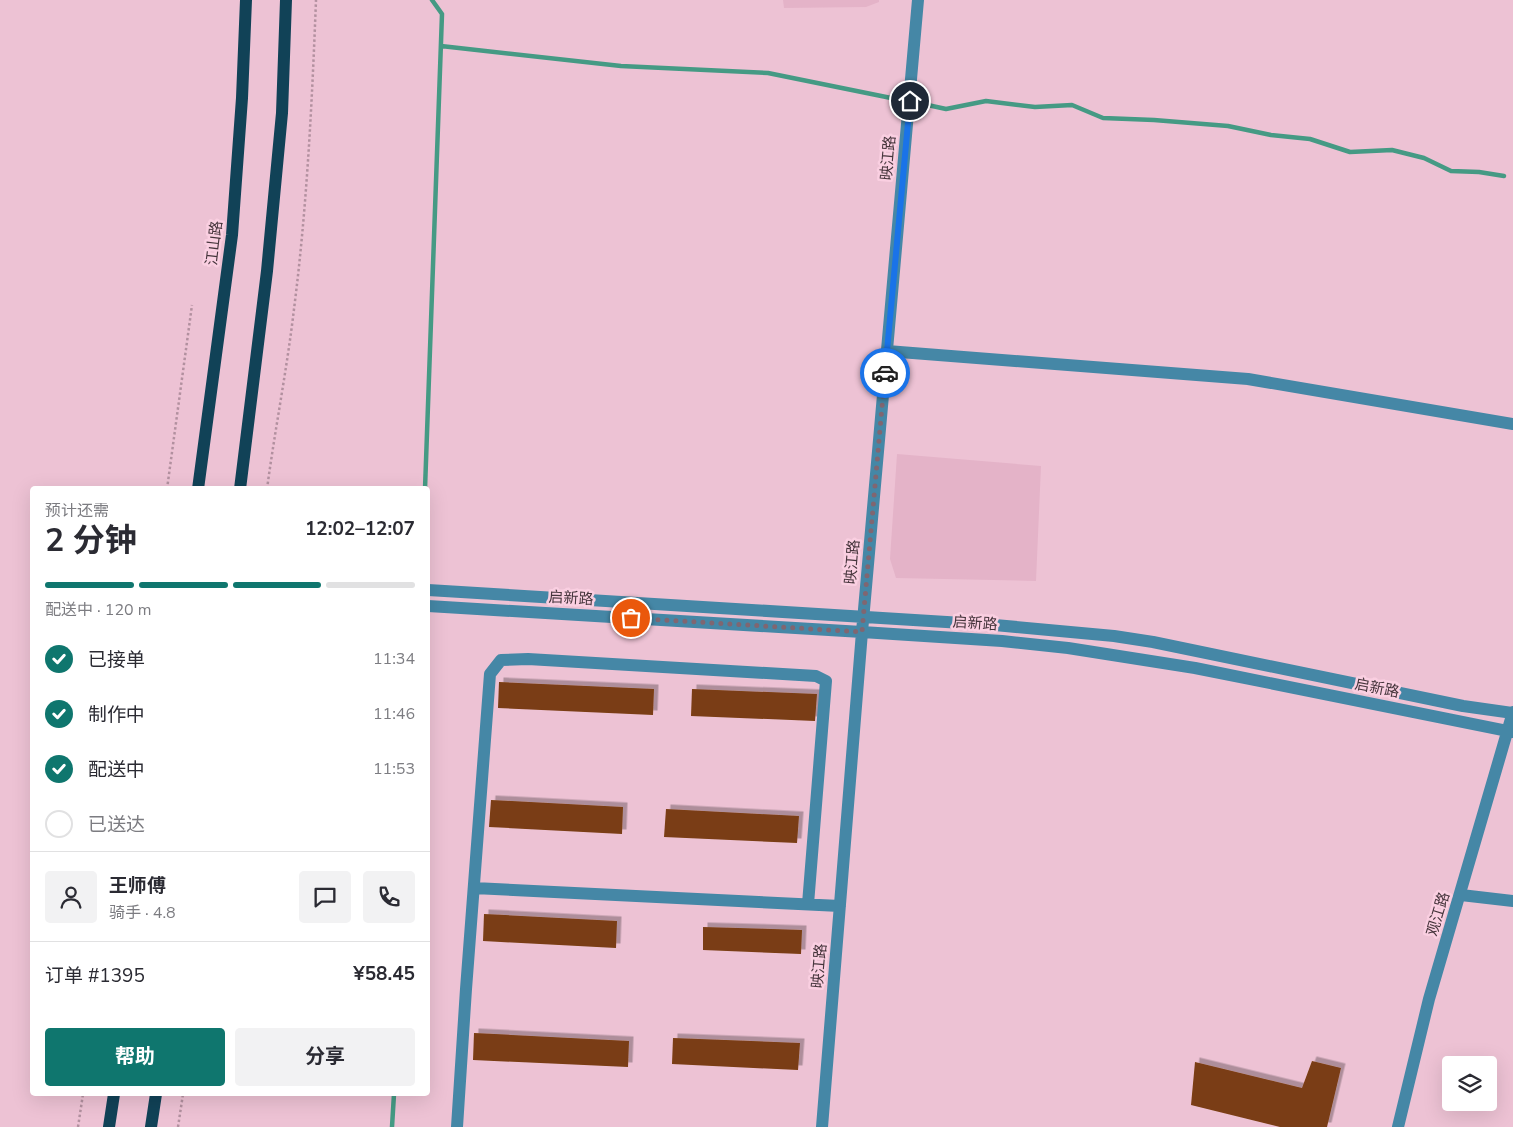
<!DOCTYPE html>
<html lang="zh">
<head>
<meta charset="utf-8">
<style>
  :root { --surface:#fff; --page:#f2f2f3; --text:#2b2b33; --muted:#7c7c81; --line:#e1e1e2; --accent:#0f766e }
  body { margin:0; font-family:"Nunito Sans","Noto Sans SC",sans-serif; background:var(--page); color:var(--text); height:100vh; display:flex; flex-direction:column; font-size:19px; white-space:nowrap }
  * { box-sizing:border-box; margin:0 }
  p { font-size:16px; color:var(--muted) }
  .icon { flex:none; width:28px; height:28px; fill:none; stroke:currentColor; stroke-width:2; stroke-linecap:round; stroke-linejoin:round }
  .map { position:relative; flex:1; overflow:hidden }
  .side { position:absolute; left:30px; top:486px; width:400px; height:610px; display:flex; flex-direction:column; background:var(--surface); border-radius:5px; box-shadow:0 5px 20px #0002 }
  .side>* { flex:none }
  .buttons { position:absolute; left:1442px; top:1056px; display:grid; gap:10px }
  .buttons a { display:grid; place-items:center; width:55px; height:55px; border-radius:5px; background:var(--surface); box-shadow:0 5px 20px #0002; font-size:25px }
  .pin { position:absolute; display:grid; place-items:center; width:42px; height:42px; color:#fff; margin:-21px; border:2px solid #fff; border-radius:50%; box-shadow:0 1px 5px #0007 }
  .courier { position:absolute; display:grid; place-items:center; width:50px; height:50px; margin:-25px; border:4px solid #1a73e8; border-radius:50%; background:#fff; color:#222; box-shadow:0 1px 6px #0007 }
  .overview em { font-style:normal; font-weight:700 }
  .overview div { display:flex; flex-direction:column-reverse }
  .overview { display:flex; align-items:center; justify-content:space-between; height:85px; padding:0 15px }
  h1 { font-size:32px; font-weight:700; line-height:38px }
  .bar { display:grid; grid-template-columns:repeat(4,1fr); gap:8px 5px; align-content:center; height:60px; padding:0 15px }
  .bar i { height:6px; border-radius:4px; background:var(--line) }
  .bar .current { background:var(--accent) }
  .bar p { grid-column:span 4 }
  .line { display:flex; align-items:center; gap:12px; padding:0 15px; border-top:1px solid var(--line) }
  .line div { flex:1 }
  .round { display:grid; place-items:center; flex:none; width:52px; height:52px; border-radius:5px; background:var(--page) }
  ol { padding:0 15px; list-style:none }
  li { display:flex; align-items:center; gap:15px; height:55px }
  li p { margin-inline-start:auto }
  li .icon { padding:5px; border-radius:50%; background:var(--accent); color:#fff; stroke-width:4 }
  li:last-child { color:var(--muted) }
  li i { width:28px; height:28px; border:2px solid var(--line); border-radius:50% }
  .primary-button { display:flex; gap:10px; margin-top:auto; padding:10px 15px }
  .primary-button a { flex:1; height:58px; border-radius:5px; background:var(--accent); color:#fff; font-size:20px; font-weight:700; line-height:58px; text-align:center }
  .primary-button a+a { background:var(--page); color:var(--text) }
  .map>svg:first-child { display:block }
</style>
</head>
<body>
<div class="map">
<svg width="1513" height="1127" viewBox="0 0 1513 1127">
  <defs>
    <filter id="shadow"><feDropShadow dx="4.5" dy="-4.5" stdDeviation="0" flood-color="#0004"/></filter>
  </defs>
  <rect width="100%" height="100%" fill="#edc2d4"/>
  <path fill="#e4b3c8" d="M783 0H879V2L866 7 784 8Z
    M897 454 1041 466 1036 581 896 578 890 559Z"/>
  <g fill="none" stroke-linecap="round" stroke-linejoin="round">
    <path stroke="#459a84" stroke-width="4.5" d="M441 46 621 66 768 73 896 99
      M923 104 946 109 986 101 1035 107 1072 105 1103 118 1154 120 1228 126 1271 135 1310 139 1350 152 1392 150 1424 158 1451 171 1479 172 1504 176
      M425 489 442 14 432 0
      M392 1127 394 1094"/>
  </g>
  <path fill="#7a3e13" filter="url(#shadow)" d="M499 682 654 689 653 715 498 708Z
    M692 689 817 694 815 721 691 716Z
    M491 800 623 807 622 834 489 827Z
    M666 809 799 816 797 843 664 837Z
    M484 914 617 921 616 948 483 941Z
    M703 927 802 930 801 954 703 950Z
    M474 1033 629 1041 628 1067 473 1060Z
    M673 1038 800 1043 798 1070 672 1064Z
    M1312 1061 1341 1068 1327 1127H1280L1191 1105 1195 1062 1302 1088Z"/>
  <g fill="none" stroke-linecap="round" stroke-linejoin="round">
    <path stroke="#b2909f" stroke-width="2.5" stroke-dasharray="2.5 2.5" stroke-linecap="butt" d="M167 489 192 305
      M267 489C275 429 287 369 294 309 307 207 312 103 316 0
      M78 1127 83 1094
      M178 1127 183 1094"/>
    <path stroke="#4587a6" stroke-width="12" d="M887 351 1248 379 1513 424
      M428 590 995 625 1114 636 1153 642 1463 706 1513 713
      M428 606 862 632 1002 641 1068 648 1195 668 1513 732
      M474 888 840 906
      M1461 895 1513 901
      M457 1127 466 989 490 674 501 660 528 659 816 676 826 681 808 904
      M822 1127 862 632 918 0
      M1398 1127 1429 999 1513 712"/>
    <path stroke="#114257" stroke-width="12" d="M198 489 232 235 242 98 246 0
      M240 489 267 271 282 113 286 0
      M109 1127 114 1094
      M151 1127 156 1094"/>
  </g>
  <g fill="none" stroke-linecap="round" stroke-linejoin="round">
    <path stroke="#806671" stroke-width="5" stroke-dasharray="0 9" d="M631 618 862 632 885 373"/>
    <path stroke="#1a73e8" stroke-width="6" d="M885 373 910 101"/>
  </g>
  <g text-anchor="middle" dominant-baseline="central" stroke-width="5" stroke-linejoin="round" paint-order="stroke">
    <g font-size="15" fill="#46353c" stroke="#facfe1">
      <text transform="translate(888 158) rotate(-85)">映江路</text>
      <text transform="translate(214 243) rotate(-83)">江山路</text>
      <text transform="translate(852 562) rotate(-85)">映江路</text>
      <text transform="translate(571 598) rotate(3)">启新路</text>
      <text transform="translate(975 623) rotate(4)">启新路</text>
      <text transform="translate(1377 688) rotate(11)">启新路</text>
      <text transform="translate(1438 914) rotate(-73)">观江路</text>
      <text transform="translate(819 966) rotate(-85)">映江路</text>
    </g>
  </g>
</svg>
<div class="buttons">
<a><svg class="icon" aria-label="layers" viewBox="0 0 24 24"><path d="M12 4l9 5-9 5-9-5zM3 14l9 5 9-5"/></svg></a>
</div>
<div class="pin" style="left:631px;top:618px;background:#ea580c"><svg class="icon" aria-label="bag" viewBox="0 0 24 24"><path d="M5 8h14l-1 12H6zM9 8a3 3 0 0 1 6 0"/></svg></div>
<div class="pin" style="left:910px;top:101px;background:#1f2937"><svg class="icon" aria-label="home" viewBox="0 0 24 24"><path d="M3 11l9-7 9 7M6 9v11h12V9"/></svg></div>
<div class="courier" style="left:885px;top:373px"><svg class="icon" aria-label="car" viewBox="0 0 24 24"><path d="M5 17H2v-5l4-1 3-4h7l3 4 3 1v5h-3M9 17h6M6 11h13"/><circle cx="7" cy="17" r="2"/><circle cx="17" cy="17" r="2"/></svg></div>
<section class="side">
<div class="overview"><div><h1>2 分钟</h1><p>预计还需</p></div><em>12:02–12:07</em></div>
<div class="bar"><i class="current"></i><i class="current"></i><i class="current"></i><i></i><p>配送中 · 120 m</p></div>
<ol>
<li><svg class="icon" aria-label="check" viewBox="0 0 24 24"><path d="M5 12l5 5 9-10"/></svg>已接单<p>11:34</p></li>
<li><svg class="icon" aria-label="check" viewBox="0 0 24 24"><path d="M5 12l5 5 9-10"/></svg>制作中<p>11:46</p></li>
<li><svg class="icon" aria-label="check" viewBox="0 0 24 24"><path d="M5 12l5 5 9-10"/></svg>配送中<p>11:53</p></li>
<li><i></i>已送达</li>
</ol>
<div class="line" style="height:90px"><a class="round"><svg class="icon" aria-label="person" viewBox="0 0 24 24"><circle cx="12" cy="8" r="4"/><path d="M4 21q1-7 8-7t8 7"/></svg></a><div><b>王师傅</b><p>骑手 · 4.8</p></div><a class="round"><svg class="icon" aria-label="chat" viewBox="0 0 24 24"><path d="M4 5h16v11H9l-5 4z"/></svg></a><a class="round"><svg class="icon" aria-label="phone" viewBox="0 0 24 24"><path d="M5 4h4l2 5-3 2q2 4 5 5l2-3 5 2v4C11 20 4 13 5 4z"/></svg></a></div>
<div class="line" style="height:65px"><div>订单 #1395</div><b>¥58.45</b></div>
<div class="primary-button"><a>帮助</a><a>分享</a></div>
</section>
</div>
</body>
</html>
